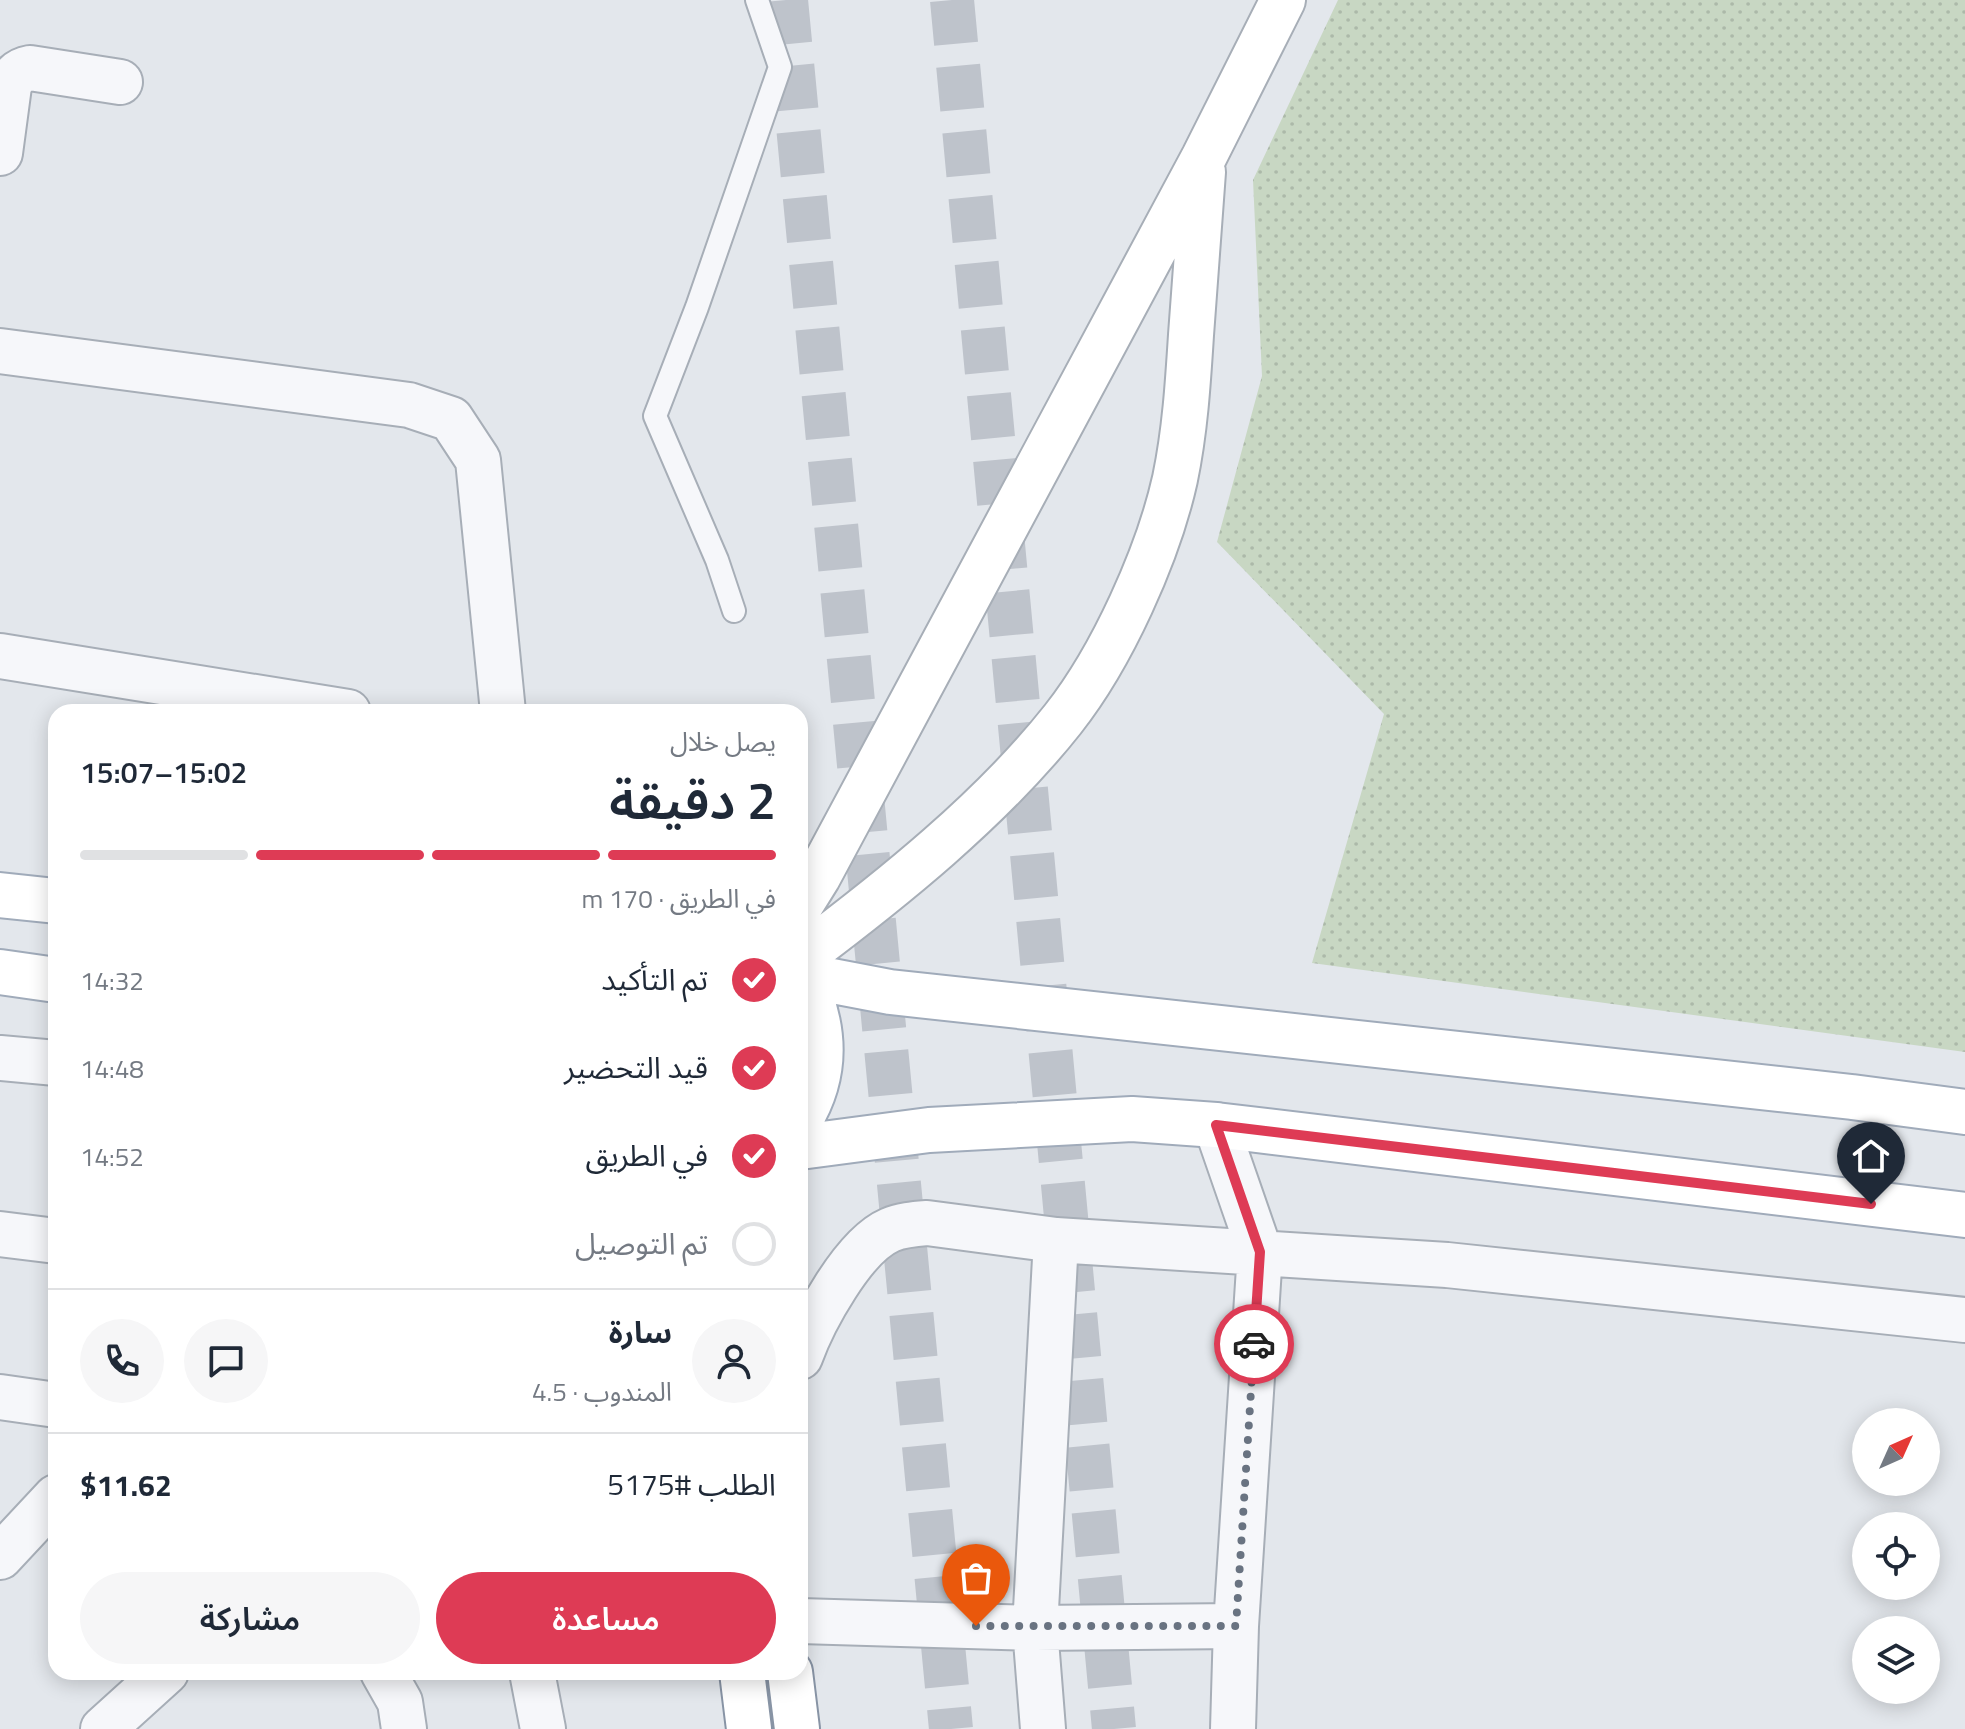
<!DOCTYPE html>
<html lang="ar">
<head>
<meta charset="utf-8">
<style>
  :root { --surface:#fff; --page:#f6f6f7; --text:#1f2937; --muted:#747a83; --line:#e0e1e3; --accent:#de3b55 }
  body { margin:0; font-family:"Titillium Web","Noto Sans Arabic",sans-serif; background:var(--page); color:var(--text); direction:rtl; height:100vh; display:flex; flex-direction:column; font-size:30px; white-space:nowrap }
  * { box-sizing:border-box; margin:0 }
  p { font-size:26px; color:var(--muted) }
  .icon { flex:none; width:44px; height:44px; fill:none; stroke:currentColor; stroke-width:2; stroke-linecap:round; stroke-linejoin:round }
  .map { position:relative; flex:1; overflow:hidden; direction:ltr }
  .side { position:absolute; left:48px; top:704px; width:760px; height:976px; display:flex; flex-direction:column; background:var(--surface); border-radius:24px; box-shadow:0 4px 20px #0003; direction:rtl }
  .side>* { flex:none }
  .needle { width:52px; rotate:45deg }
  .buttons { position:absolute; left:1852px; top:1408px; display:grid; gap:16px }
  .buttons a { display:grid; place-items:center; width:88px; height:88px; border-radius:50%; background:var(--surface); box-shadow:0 4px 20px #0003; font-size:40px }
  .pin { position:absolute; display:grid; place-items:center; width:68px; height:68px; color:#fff; margin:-82px -34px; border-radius:50% 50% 50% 0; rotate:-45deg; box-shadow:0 0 8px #0007 }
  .pin .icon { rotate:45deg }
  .courier { position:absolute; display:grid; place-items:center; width:80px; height:80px; margin:-40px; border:6px solid #de3b55; border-radius:50%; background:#fff; color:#222; box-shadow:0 2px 10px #0007 }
  .head em { font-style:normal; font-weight:600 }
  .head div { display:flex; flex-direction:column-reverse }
  .head { display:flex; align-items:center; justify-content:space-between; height:136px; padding:0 32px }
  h1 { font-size:52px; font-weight:600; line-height:60px }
  .bar { display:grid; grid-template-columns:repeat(4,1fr); gap:12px 8px; align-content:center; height:96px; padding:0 32px }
  .bar i { height:10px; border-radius:6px; background:var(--line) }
  .bar .selected { background:var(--accent) }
  .bar p { grid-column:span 4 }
  .line { display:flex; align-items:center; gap:20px; padding:0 32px; border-top:2px solid var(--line) }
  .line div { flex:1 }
  .round { display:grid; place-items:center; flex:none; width:84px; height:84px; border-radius:42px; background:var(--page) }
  ol { padding:0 32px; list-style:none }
  li { display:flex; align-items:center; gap:24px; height:88px }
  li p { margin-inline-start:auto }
  li .icon { padding:8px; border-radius:50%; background:var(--accent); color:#fff; stroke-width:4 }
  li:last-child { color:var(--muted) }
  li i { width:44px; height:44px; border:4px solid var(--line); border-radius:50% }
  .cta { display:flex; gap:16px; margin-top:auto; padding:16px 32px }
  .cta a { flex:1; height:92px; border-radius:48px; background:var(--accent); color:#fff; font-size:32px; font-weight:600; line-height:92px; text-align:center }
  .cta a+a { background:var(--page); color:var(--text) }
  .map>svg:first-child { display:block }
</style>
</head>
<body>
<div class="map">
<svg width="1965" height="1729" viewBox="0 0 1965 1729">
  <defs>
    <pattern id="grass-dots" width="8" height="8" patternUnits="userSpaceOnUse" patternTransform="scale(2)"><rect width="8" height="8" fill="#c8d7c3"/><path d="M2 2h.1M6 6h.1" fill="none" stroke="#acb9a9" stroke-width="1.8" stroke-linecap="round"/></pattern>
  </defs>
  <rect width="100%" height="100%" fill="#e3e7ec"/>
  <path fill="url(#grass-dots)" d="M1338 0H1965V1052L1312 963 1384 714 1217 542 1262 376 1253 180Z"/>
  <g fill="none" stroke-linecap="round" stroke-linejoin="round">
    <path stroke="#bec3cb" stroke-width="44" stroke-dasharray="44 22" stroke-linecap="butt" d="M786 0 951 1729
      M952 0 1114 1729"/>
    <g stroke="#a7aeb7" stroke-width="26">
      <path id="lane" d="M734 611 717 560 655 416 697 307 780 67 757 0"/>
    </g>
    <g stroke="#a7aeb7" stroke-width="48">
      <path id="street" d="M0 153 9 86C13 76 19 70 30 68L120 82
        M0 351 409 405 451 419 478 460 503 712
        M0 656 348 712
        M0 1058 56 1063
        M1216 1125 1260 1252 1236 1626 1233 1729
        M0 1234 56 1241
        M800 1357C813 1321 853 1246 890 1230 901 1225 914 1224 927 1223L1056 1240 1447 1265 1965 1320
        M0 1397 56 1405
        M0 1557 56 1497
        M800 1621 1035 1628 1236 1626
        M383 1672 400 1702 404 1729
        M532 1672 543 1729
        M103 1729 166 1672
        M1043 1729 1035 1628 1056 1240"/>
    </g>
    <g stroke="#a7aeb7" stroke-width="48">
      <path id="secondary" d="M800 906 818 877 1204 157 1283 0
        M800 958C892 889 992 809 1063 719 1112 657 1158 555 1175 479 1185 431 1188 383 1191 335 1195 280 1199 226 1203 172"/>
    </g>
    <g stroke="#a0abba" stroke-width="48">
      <path id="primary" d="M0 895 56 901
        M0 972 56 980
        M800 973C825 1022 830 1071 800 1120
        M801 975 890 992 1852 1097 1965 1112
        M800 1147 929 1130 1132 1119 1216 1125 1965 1215"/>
    </g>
    <g stroke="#8894a5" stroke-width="48">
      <path id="highway" d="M742 1672 749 1729
        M790 1672 797 1729"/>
    </g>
    <use href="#lane" stroke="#f6f7fa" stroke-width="22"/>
    <use href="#street" stroke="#f6f7fa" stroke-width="44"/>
    <use href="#secondary" stroke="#fff" stroke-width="44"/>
    <use href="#primary" stroke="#fff" stroke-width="44"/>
    <use href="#highway" stroke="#fff" stroke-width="44"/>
  </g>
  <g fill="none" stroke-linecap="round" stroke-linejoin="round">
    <path stroke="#697381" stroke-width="8" stroke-dasharray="0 14.4" d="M976 1626H1236L1254 1344"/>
    <path stroke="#de3b55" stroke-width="10" d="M1254 1344 1260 1252 1216 1125 1871 1204"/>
  </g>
</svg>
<div class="buttons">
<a><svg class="needle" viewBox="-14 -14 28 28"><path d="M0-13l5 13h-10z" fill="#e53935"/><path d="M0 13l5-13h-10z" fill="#747a83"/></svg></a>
<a><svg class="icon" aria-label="locate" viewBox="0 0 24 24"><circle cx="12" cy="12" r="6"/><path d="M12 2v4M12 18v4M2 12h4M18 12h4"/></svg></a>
<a><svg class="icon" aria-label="layers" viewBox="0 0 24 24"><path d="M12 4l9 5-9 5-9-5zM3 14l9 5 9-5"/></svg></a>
</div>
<div class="pin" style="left:976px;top:1626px;background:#ea580c"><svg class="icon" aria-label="bag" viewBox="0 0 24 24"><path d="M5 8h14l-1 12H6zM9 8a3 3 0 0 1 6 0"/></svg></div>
<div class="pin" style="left:1871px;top:1204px;background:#1f2937"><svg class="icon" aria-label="home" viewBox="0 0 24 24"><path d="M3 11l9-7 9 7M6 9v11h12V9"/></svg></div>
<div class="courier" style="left:1254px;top:1344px"><svg class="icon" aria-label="car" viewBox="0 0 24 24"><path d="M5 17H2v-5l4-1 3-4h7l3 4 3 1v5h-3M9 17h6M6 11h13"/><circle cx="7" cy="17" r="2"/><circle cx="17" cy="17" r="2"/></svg></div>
<section class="side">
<div class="head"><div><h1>2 دقيقة</h1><p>يصل خلال</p></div><em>15:02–15:07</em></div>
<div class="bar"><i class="selected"></i><i class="selected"></i><i class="selected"></i><i></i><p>في الطريق · 170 m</p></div>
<ol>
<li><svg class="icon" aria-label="check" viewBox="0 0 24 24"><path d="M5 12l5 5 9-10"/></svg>تم التأكيد<p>14:32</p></li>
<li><svg class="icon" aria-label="check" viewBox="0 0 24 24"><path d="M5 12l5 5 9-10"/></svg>قيد التحضير<p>14:48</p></li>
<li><svg class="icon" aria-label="check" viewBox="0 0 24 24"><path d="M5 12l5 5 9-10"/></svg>في الطريق<p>14:52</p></li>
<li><i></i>تم التوصيل</li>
</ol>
<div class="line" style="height:144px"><a class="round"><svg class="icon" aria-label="person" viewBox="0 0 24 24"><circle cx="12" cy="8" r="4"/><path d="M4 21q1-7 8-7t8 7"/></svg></a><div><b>سارة</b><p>المندوب · 4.5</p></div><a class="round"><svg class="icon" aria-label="chat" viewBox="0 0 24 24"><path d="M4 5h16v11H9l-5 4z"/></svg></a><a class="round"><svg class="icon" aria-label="phone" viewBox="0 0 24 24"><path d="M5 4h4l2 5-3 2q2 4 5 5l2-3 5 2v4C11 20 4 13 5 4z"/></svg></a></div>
<div class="line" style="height:104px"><div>الطلب #5175</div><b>$11.62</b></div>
<div class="cta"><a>مساعدة</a><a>مشاركة</a></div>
</section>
</div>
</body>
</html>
